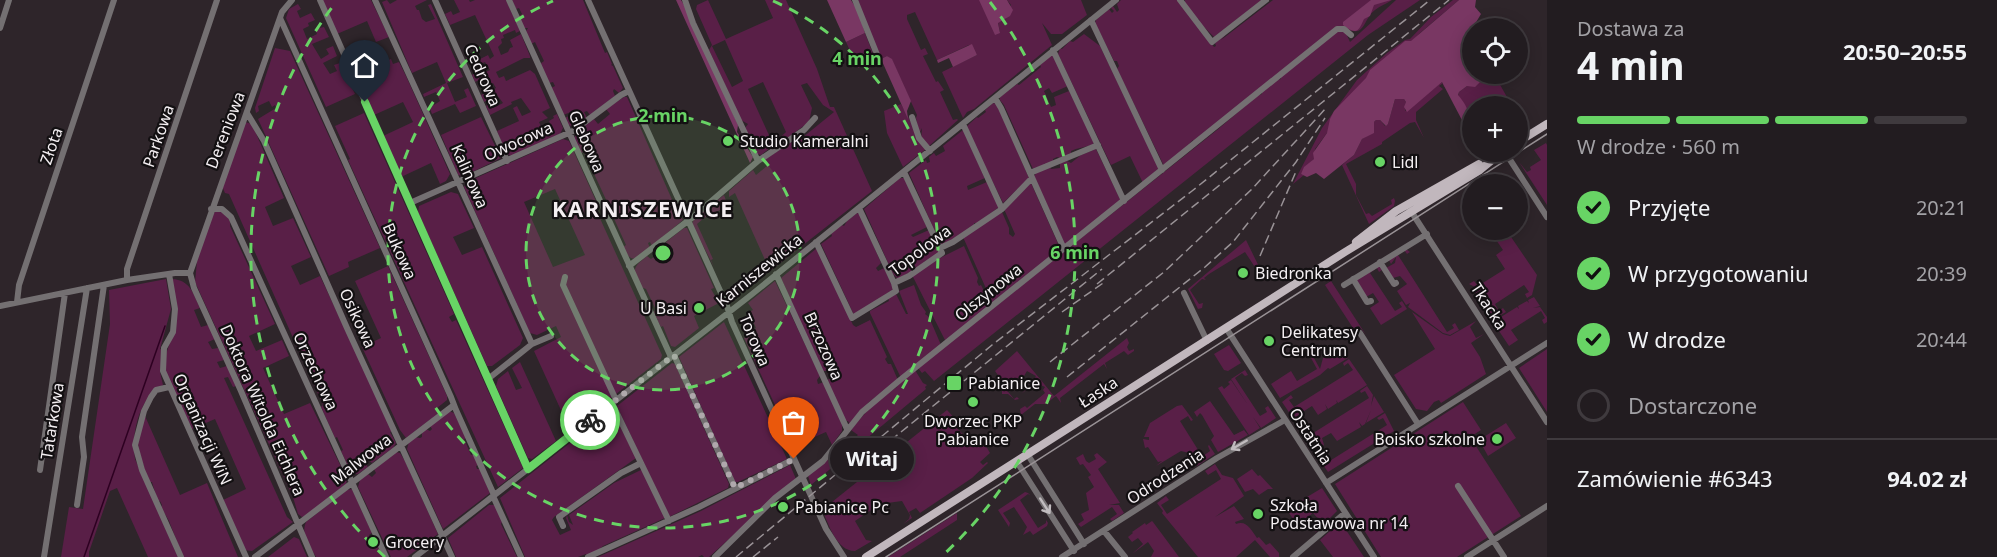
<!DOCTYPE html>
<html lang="pl">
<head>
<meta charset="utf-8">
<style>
  :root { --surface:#221c20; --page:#2a2529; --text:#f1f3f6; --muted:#a2a1a5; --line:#3f3a3e; --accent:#68d465 }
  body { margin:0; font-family:"Noto Sans",sans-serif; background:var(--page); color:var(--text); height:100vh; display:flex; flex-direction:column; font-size:22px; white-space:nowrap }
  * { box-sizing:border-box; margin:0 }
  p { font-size:20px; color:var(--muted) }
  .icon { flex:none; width:33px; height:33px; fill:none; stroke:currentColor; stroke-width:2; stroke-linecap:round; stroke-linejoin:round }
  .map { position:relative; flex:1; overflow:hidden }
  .drawer { display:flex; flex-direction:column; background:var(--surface); width:450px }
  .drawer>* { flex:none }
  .fabs { position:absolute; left:1462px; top:18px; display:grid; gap:12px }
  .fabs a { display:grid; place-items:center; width:66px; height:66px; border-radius:50%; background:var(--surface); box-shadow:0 3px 15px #0003,0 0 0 2px var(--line); font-size:30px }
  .pin { position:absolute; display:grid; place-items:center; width:51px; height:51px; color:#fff; margin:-62px -26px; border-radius:50% 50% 50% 0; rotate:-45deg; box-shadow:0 0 6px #0007 }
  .pin .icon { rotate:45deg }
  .courier { position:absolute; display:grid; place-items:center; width:60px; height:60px; margin:-30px; border:4px solid #68d465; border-radius:50%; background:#fff; color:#222; box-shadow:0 2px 8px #0007 }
  .bubble { position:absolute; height:42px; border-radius:21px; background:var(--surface); box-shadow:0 3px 15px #0003,0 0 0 2px var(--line); font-size:20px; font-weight:700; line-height:42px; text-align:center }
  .summary em { font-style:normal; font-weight:700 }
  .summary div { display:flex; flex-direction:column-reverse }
  .summary { display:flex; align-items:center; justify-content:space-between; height:102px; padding:0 30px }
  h1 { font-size:39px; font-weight:700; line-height:45px }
  .bar { display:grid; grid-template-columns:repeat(4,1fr); gap:9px 6px; align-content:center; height:72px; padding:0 30px }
  .bar i { height:8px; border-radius:4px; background:var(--line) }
  .bar .selected { background:var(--accent) }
  .bar p { grid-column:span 4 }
  .line { display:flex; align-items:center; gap:15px; padding:0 30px; border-top:2px solid var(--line) }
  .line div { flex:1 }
  ol { padding:0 30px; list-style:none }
  li { display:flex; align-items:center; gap:18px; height:66px }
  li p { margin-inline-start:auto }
  li .icon { padding:6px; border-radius:50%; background:var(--accent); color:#111; stroke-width:4 }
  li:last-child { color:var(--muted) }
  li i { width:33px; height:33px; border:3px solid var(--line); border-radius:50% }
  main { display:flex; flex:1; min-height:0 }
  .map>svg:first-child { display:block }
</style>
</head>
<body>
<main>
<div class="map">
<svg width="1547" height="557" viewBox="0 0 1547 557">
  <rect width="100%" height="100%" fill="#2e252a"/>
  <path fill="#591f47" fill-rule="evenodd" d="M322 0H371L389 37 376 42 367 21 337 34Z
    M387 0 390 4 397 0H427L415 6 417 10H419L422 19 426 22 435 19 428 5 431 4 463 77 447 83 455 102 467 97 464 90 468 88 476 106 460 113 455 104 432 114 429 106 432 100 434 105 440 101 436 92 424 97 423 94 446 83 437 62 412 73 382 2Z
    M454 0H469L470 2 475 0H506L520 31 516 33 515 30 503 35 504 38 501 39 502 43 498 47 501 55 508 52 510 48 513 47 510 40 521 34 530 56V58H524L496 72 499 78 504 76 506 81 530 70 535 74 550 108 542 112 548 118 539 122 543 131 552 128 549 121 554 118 553 116 557 114 563 128 560 134 512 156 505 153 497 131 519 121 513 108 517 106 522 116 531 112 521 98 511 102 512 104 490 115 486 106 491 103 493 108 503 103 497 95 484 102 481 95 496 88 493 83 488 85 485 77 475 82 472 75 477 72 479 75 490 70 485 62 478 65 476 61 488 55 490 59 494 56 475 15 450 25 445 14 451 11 453 15 460 12Z
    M512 0H583L605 53 607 52 612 64 611 65 613 66 623 88 619 93 614 89 613 91 615 96 590 115 587 111 584 112 587 118 575 127 568 125 565 118 572 114 571 112 563 115 551 88 555 86 553 82 549 83 540 64 544 61 535 42 531 44 526 31 528 28H524L519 16 522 14 519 8 516 9Z
    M708 0 726 39 773 18 765 0H786L817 69 830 107H834L872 191 770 271 735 193 729 197V191L753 170 756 175 767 166 764 160 799 137 802 138 834 112 823 105 807 83 801 85 812 108 809 122 775 147 770 148 761 155 757 154 745 128 748 124 741 120 709 50 712 45 696 9 697 5ZM725 40 743 81 732 87 712 46ZM763 82 786 132 773 144 748 89Z
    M857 0H980L1000 33 998 22 1005 20 1011 5 1007 0H1081L1087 15 1062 34H1051L1042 23 1052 45 974 109 967 112 963 118 942 72 977 55 969 45 937 60 915 12 907 15V19L921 50 925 48 928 54 923 56 936 82 938 81 944 90 940 92 953 120 957 119 958 120 929 146 921 140 922 128 919 134 916 118 917 115 892 60 887 56 881 59Z
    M1121 0H1177L1214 47 1216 46 1215 43 1229 31 1221 40 1273 0H1392C1386 4 1380 6 1375 10 1362 20 1366 40 1343 27L1194 142 1193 140 1190 143 1189 145 1164 166 1117 69 1119 66 1117 61H1114L1095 23 1096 20 1109 9 1112 13 1114 11 1111 8 1113 6 1117 12 1119 10 1117 4Z
    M1185 0H1262L1214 37 1200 23 1199 19H1197L1185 3Z
    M1396 0H1420L1368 35 934 381 925 371 922 373 918 368 1217 130 1257 96 1262 94V92L1277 80 1281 79V76L1337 31H1345L1350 42Z
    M1453 0H1459L1420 33 1327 133 1315 149 1314 159 1301 174 1304 175 1293 184 1322 128 1357 80 1387 53 1405 40 1410 39 1431 17Z
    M298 4 301 9 297 11 300 18 311 13 315 20 308 23 309 26 303 29 307 39 317 34 315 29 324 27 329 37 312 44 321 59 329 54 326 49 333 46 337 56 323 63 330 74 337 71 334 65 340 63 355 94 326 107 286 18 289 9Z
    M865 33 875 59 858 68 846 42Z
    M1084 34 1100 46 1159 168 1143 183 1130 156 1111 165 1058 54 1060 48 1062 49 1070 41 1073 42Z
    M275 48 290 51 380 248 348 262 349 267 329 276 258 119 276 108 275 105 272 107 269 101 258 106 259 111 256 113 255 108Z
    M1050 56H1053L1068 86 1052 93 1049 88 1044 91 1051 107 1056 105 1054 97 1069 91 1094 140 1093 145C1085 147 1077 148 1071 151V153L1060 158 1057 157 1053 159V161L1045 165 1044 163V165L1033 169 1004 105 1000 100V97L1017 84 1019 85 1041 67 1040 65Z
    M391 59 393 64 399 62 406 76 450 174 446 181 440 184 431 163 401 177 383 136 413 122 403 102 374 115 360 83 363 82 362 76 359 77 357 74Z
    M1480 74H1494L1512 106H1473V120L1466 124 1472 136 1470 137 1464 124 1468 121V112L1458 96 1459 92 1467 86 1481 81Z
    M1442 82 1445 86 1444 87 1443 83 1439 86 1443 89 1416 112V120L1424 138 1415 122 1410 123 1382 142V144L1346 164 1356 184V195L1366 214 1369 213 1372 216 1392 204 1391 200 1394 198 1395 201 1394 206 1369 224 1342 165 1354 155 1362 139 1370 134 1374 128V122L1376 120H1380L1385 126 1388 124 1395 99H1404L1406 102 1405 111Z
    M624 97H627L677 211 683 220 652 246 650 242 648 243 650 248C636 258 632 266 623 247L626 245 611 212H607L604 206 608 204 584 152 580 153 574 138 579 131 581 136 585 134 581 129 594 119 598 124 610 114 606 109Z
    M993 103 997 104 1029 178 1003 203 966 127 977 117 978 118 986 112 985 110Z
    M901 104 926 149 903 167 887 133 884 111Z
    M364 113 454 314 449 317 452 322 456 320 523 468 498 487 348 160 350 159 335 126Z
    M481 117 501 158 464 176 458 175 441 135Z
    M245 122 252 124 284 198 265 207 273 226 293 218 311 257 291 266 300 285 320 276 393 431 390 432 396 443 393 448 372 463 369 460 365 463 368 467 358 474 351 473 341 451 343 450 337 437 335 438 321 407 323 405 229 194 225 193 222 186Z
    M963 130 985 178 967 186 968 190 987 182 999 207 978 223H974V226L960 236 941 245 909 173 926 160 927 163 930 162 929 157 934 153 936 156 945 151 943 146Z
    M563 139 569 141 596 201 593 203 662 355 661 359 616 394 582 322 560 281 612 397 570 430 534 351 561 337 556 326 537 335 530 333 464 187 467 182ZM555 189 585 255 553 267 524 202Z
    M1546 143 1547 145V205L1519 162 1527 172 1531 170 1530 167 1541 160 1534 150Z
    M1096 149 1121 201 1065 245 1034 176 1036 173 1050 167 1051 169 1060 168V163L1067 161 1071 163 1081 155Z
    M900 178H904L927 227 911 235 913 237 929 230 939 253 930 261 927 260 924 262 925 264 898 279 893 274 864 209Z
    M1031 183 1060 248 993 304 963 237 1002 212 1009 228V234L1013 237 1015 234 1004 209Z
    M451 192 458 194 474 228 453 237 462 255 482 247 523 338 520 345 492 366H487L418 212 419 206Z
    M724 195 728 206 704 218 697 224 713 259 711 260 714 267 692 224 694 219Z
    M221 211C227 214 231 219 230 226L275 324 249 336 256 351 282 340 289 356 263 368 284 414 310 403 347 479 346 484 307 515 302 517 298 514 293 497 195 282 197 261 211 217 215 212Z
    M857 213 860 214 881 263 876 268 878 271 884 268 894 289 854 315 821 244 832 236 831 233 842 225 844 226 847 221Z
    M684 228H687L714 288 711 289 719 303 694 316 699 328 675 347 671 346 663 326 661 327 657 320 659 319H657L654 312 656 310 646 289 641 287C633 269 631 269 647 256L651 259 667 247 666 242Z
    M1478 230H1494L1495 231 1516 230 1509 234 1537 275 1532 295 1527 298 1525 294 1529 292 1524 285 1495 304 1499 311 1503 308 1506 312 1492 320 1473 289 1475 287 1469 284 1474 281 1478 286 1505 269 1496 255 1503 250 1492 234 1484 238Z
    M1246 240 1264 277 1262 278 1245 252 1209 274 1204 278 1206 280 1202 279 1190 290 1199 304 1203 303 1202 308 1198 309 1188 289Z
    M964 246 978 278 977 282 979 286 981 285 991 305 946 342 912 275 940 258Z
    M817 248 853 325 856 327 870 320 887 357 885 359 888 364H891L897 378V381L869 402 848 426 849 422 845 420 826 381 832 377 829 371H823L781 278Z
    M1406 249 1410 252 1407 254 1404 250 1398 255 1447 332 1454 328 1452 325 1455 323 1459 330 1450 335 1443 333 1408 307 1410 303 1406 305 1397 291 1407 284 1400 276 1393 278 1386 268 1395 263 1396 257 1391 264 1389 260 1384 263Z
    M388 266 447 396V400L437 408 440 412 406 438 400 430 362 347 381 338 355 281Z
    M1379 266 1382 270 1379 272 1377 268 1370 273 1395 311 1402 307 1399 303 1402 301 1407 309 1381 325 1370 308 1379 302 1373 293 1366 297 1356 280Z
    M166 279 171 309 160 349 163 350 160 372 163 385C139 398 131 433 135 459L178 557H148L117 488 110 491 89 552V557H61L69 507 83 509 110 324 109 290Z
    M172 279C190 280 193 293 200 308L194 310 201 327 208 325 215 339 208 342 212 349 218 348 224 360 217 362 220 368 227 366 236 386 233 387 228 377 224 378 287 517 293 522 252 551 245 550 223 500 246 489 215 419 192 429 166 375 165 357 174 331Z
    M775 281 820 376 817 380 818 384 824 382 842 422V431L832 445 826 432 794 446 744 338 748 336 747 333 756 328 749 312 753 310 748 303Z
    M1331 281 1366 335 1359 326 1353 328 1325 285Z
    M914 285 921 305 926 312 925 314 929 317 941 345 901 378 870 313V311L889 301 888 298 896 294 906 314H908L899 291Z
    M1534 297 1540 306 1533 308 1540 307 1547 317V322L1544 324 1542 320 1545 318 1541 311 1511 330 1518 340 1509 346 1497 328 1500 326 1496 320 1517 307 1519 309 1518 306 1527 301 1529 303 1528 300Z
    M1412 312 1443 334 1450 336 1476 321 1470 327 1476 338 1484 334 1471 343 1480 357 1486 374 1441 403 1439 400 1434 402 1427 411 1416 409 1394 375 1435 349Z
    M724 322 787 459 738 482H735L679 357Z
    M1127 338 1129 343 1127 347 1129 351 1134 349V351L1128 355 1124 351 1105 363 1107 369 1104 364 1060 398 1061 403 1056 396 1048 402V404H1035L1021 415 1020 409 1025 406 1027 408 1045 393 1043 390 1045 387 1036 383 1021 394 1035 382 1034 379 1036 376 1027 371 1024 376 1022 375 1005 388 1014 399 1017 397 1019 399 1015 400 1008 394H1002V384L1003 382 995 371 1017 351 1054 396Z
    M1229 345 1241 363 1228 371 1224 370 1214 354Z
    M1340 347H1342L1348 358 1330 369 1328 368 1320 375 1280 398 1271 384 1291 371 1297 381 1317 369 1311 358H1314L1320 369 1323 358Z
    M1547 349V412L1519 368Z
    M1349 359 1367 385 1338 403 1336 400 1337 403 1328 409 1325 404 1327 409 1318 415 1312 406 1301 413 1304 419 1297 424 1282 402 1291 395 1293 398 1289 400 1294 407 1353 370 1348 363 1344 366 1343 363Z
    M520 362 556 441 532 459 528 458 496 386 498 379 508 371 516 390 522 388 512 368Z
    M672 363 675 364 729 484 728 488 669 517 617 406Z
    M915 370 923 383 927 385 925 387 926 389 811 485 808 476 845 435 850 442 858 435 851 430C864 413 879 398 897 387L898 384Z
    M1245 370 1248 375 1245 376 1242 373 1235 378 1260 416 1267 412 1265 408 1268 406 1276 418 1261 428 1253 417 1260 428 1249 435 1218 388 1222 386 1224 389 1230 384 1228 382 1231 380 1248 405 1231 379Z
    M1367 386 1373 395 1371 406 1374 396 1384 412 1366 423 1371 410 1365 424 1362 426 1359 422 1361 427 1337 441 1331 433 1322 438 1324 445 1314 451 1299 428 1308 423 1309 425 1306 428 1310 435 1369 398 1365 391 1361 393 1360 391Z
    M1210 401 1234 435 1244 430 1248 435 1218 452 1211 440 1214 436 1202 415 1200 413 1197 417 1194 412Z
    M1463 402 1481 430 1470 437 1521 516 1457 557H1381L1335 484Z
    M1182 405 1193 420 1191 421 1188 416 1180 421 1200 453 1203 456 1210 451 1208 446 1209 445 1215 454 1197 466 1189 453 1181 451 1156 466 1162 461 1158 462 1148 447 1145 448 1143 439 1149 440V437H1144L1150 423 1177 406Z
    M612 410 636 458 554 517 552 520 560 535 571 530 566 518 567 515 569 522 573 525 569 515 614 483 643 469 665 518 603 546 591 557H588L586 554 578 557H525L500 498Z
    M947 410 959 423 956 427C965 436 973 448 986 446L990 453 980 462 983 465 987 462 988 463 972 478 920 513 916 508 909 512 912 518 903 524 909 519 910 515 902 501 880 504 855 521 866 540 872 541 855 551C836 551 829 524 822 510Z
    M449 411 454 413 466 438 464 439 471 455H474L478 465 476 466 477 469H480L490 493 443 529 407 449 409 442 415 437 420 438 422 437V432L426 429 430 431 432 429 430 426Z
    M1385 413 1394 431 1328 472 1317 456 1326 450 1327 453 1324 455 1328 462 1387 425 1383 418 1379 420 1377 418Z
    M145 416 180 495 207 483 238 557H183L169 521 161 507 162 505 160 501 158 502 152 482H150L144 469V465L142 464 137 439Z
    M1506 423 1516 438 1488 456 1479 440Z
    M396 452 400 453 405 461 438 534 407 557H391L358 487 360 480 368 474 372 477 376 473 374 469Z
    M1097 453 1107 462 1098 469 1120 503 1109 505H1119L1124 513 1112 521 1110 519 1117 514 1112 507 1081 527 1078 524 1084 520 1081 514 1089 510 1086 493 1094 487 1088 477 1091 475 1083 464 1080 465 1076 458 1083 454 1086 461 1089 463 1096 459 1094 455Z
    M1215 464 1222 475 1233 478 1244 496 1215 517 1234 506 1244 519 1235 522 1236 524C1247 520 1251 530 1257 538L1259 537 1266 545 1270 543 1279 553V557H1270L1255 540 1236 557H1198L1162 513 1163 511 1157 503 1166 496 1169 500 1161 505 1167 514 1221 479 1216 470 1208 475 1205 471Z
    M790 465 796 479 709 557H704L702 555 698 557H598L701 511Z
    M1252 469 1258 476 1260 475 1273 489H1268L1259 495 1253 489 1245 492 1237 479Z
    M1322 488 1337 511 1316 532 1310 525 1314 528 1321 522 1313 513 1301 522 1294 520 1289 513 1294 509 1292 506Z
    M352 489 372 533 369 535 375 548 378 547 383 557H316C311 547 300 536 306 522L347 490Z
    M1025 492 1028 493 1031 496 1028 494 1020 500 1038 528 1046 523V520L1048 523 1047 526 1033 535 1030 531 1023 535 1027 527 1014 507 1003 513 1010 523 1009 527 998 510Z
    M489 505H495L502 522 501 524 517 557H456L448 538Z
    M957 513V520L900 557H888Z
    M1152 521 1153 522 1179 557H1151L1154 551 1148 542 1132 554 1143 544 1138 538 1132 542 1128 537 1133 533 1132 532 1145 523 1146 525Z
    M1339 523 1342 524 1364 557H1333L1320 540Z
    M294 537 299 539 307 557H268Z"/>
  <path fill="#793763" d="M676 0H681L686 8 738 125 737 132 753 157 750 163Z
    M827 0H851L859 13 865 33 846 42Z
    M979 0H1007L1013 10 1010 16 998 23 1000 33 995 35Z
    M1371 0H1391L1374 5 1370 16 1364 19C1358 32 1357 35 1343 25V22Z
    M1459 0H1476L1475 7 1481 14 1475 24 1482 28H1473V74H1480L1481 81 1475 87 1467 86 1459 92 1458 95C1464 102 1470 110 1468 121L1464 124 1442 82 1407 112 1404 107 1406 102 1404 99H1395L1388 124 1386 126 1380 120H1376L1374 122V133L1362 139 1354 155 1324 179 1316 173 1307 177 1301 174 1304 167 1314 159 1313 153 1327 133 1330 119 1334 111 1366 78 1370 70 1405 41H1411Z
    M972 44 977 55 953 67 949 58 938 63 937 60Z
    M887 56 892 59 911 101 907 111 908 119 881 59Z"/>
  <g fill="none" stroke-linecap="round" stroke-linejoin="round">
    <path stroke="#2d0021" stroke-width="1.5" d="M84 557 165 326"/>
    <path stroke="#747072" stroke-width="6" d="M320 0 528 469
      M375 0 532 344
      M435 0 507 161
      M509 0 671 357
      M588 0 727 306 732 322 826 529 844 557
      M685 0 693 23 758 161
      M855 0 878 57
      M1180 0 1212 42 1266 0
      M280 18 451 397 456 410 494 495
      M1091 20 1162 170
      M0 28 9 0
      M1053 50 1124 201
      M995 98 1001 108 1064 249
      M247 113 264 141 347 328 452 557
      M912 117 919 138 930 151
      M963 124 1002 209
      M1505 152 1547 217
      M1030 173 1098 145
      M410 203 573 131 621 95 629 91
      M859 208 894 283
      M1409 208 1547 422
      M211 209H222L231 217 386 557
      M816 242 852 318 896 291 894 283 909 276 942 253 904 172
      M940 248 953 242 1002 209 1032 178
      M1380 262 1394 284 1396 283
      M629 266 693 217 758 161 804 130 815 118
      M190 273 194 288 241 391 312 557
      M190 273 282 12 292 0
      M169 274 175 309 173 332 164 348 163 371 246 557
      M776 274 847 429
      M565 277 563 285 616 400
      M1353 279 1367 302 1371 301
      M127 280V269L217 0
      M1344 285 1427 234
      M1184 293 1207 341
      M17 302 19 285 114 0
      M0 306 127 280 175 273H190
      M1226 328 1374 557
      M1360 333 1418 424
      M674 355 735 488
      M488 379 532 344 551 336
      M169 387 156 390 151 397 144 411 135 445 142 470 181 557
      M612 403 669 521
      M1028 455 1084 544
      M1017 462 1074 551
      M40 470 65 293
      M1326 483 1547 343
      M1458 486 1504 557
      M493 496 521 557
      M77 505 84 457 82 437 104 285
      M563 526 559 517 621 473 641 463
      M1104 531 1125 557
      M44 557 87 288
      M255 557 454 405
      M415 557 751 295 1116 0
      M588 557 699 507 794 459
      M715 557 775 498 823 461 862 412 900 380 1337 29H1344L1351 35
      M1062 557 1217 458 1285 420
      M1293 557 1345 513
      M1467 557 1547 506"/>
    <path stroke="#c1b7bd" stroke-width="8" d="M1518 142 1547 124
      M1356 242 1396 211 1479 164
      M866 557 1345 252 1480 170 1497 156"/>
    <path stroke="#999296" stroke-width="1.5" d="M886 557 1547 134"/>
    <path stroke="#999296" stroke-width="1.5" stroke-dasharray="9 4.5" stroke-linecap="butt" d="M1260 256 1297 169
      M1097 284 1449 0
      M1062 312 1106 281
      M1050 362 1164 272 1252 189 1327 107
      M1067 377 1205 267 1233 242 1296 162 1325 118
      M880 449 1102 269
      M736 557 992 345 1192 191 1430 0
      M753 557 778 537"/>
  </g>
  <defs><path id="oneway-shaft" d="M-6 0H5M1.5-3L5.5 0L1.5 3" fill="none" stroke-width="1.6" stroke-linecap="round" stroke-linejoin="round" transform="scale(1.5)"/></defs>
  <g stroke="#c1bcbf">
    <use href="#oneway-shaft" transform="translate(1239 445) rotate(150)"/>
    <use href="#oneway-shaft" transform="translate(1045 506) rotate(57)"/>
  </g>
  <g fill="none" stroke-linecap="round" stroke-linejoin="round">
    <path stroke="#afa8ac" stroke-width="6" stroke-dasharray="0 10.8" d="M590 420 674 355 735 488 794 459"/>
    <path stroke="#68d465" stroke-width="8" d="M365 102 528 469 590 420"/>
  </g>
  <circle cx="663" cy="253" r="137" fill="#68d465" fill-opacity=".12"/>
  <g fill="none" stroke="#68d465" stroke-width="3" stroke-dasharray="10 8">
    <circle cx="663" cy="253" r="137"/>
    <path d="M773 1A275 275 0 1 1 553 1"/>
    <path d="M385 557A412 412 0 0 1 336 2M990 2A412 412 0 0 1 941 557"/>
  </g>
  <g fill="#68d465" stroke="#131012" stroke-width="2">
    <circle cx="728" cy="141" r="6"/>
    <circle cx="1380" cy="162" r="6"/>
    <circle cx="1243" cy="273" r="6"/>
    <circle cx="699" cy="308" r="6"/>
    <circle cx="1269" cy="341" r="6"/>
    <rect x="946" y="375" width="16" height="16" rx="3"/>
    <circle cx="973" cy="402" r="6"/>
    <circle cx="1497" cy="439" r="6"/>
    <circle cx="783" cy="507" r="6"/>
    <circle cx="1258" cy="514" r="6"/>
    <circle cx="373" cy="542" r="6"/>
  </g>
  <g text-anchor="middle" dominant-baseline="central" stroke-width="4.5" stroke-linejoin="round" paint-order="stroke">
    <g font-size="16" fill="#f4eff2" stroke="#131012">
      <text transform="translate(483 75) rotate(66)">Cedrowa</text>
      <text transform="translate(225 130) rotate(-69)">Dereniowa</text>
      <text transform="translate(158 136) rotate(-71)">Parkowa</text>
      <text transform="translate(518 141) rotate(-24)">Owocowa</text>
      <text transform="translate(587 141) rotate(66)">Glebowa</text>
      <text transform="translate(51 146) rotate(-71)">Złota</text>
      <text transform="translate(470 176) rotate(66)">Kalinowa</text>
      <text transform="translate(920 250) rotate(-37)">Topolowa</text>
      <text transform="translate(400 251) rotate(66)">Bukowa</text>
      <text transform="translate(759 270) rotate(-39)">Karniszewicka</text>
      <text transform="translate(988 292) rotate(-39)">Olszynowa</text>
      <text transform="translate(1489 306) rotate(57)">Tkacka</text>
      <text transform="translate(358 318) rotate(65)">Osikowa</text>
      <text transform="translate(755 340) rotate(67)">Torowa</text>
      <text transform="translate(824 346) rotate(66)">Brzozowa</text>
      <text transform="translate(316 371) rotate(65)">Orzechowa</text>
      <text transform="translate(1098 392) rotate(-33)">Łaska</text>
      <text transform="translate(263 410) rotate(66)">Doktora Witolda Eichlera</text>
      <text transform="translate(52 421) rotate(-81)">Tatarkowa</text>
      <text transform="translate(203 429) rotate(66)">Organizacji WiN</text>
      <text transform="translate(1311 436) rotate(57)">Ostatnia</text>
      <text transform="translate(361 459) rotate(-38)">Malwowa</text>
      <text transform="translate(1165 476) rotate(-33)">Odrodzenia</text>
    </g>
    <g font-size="16" fill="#f4eff2" stroke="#131012" text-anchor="start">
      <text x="740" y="141">Studio Kameralni</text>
      <text x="1392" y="162">Lidl</text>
      <text x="1255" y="273">Biedronka</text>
      <text x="687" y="308" text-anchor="end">U Basi</text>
      <text x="1281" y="332">Delikatesy<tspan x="1281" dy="18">Centrum</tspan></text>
      <text x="968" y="383">Pabianice</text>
      <text x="973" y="421" text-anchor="middle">Dworzec PKP<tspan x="973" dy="18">Pabianice</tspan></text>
      <text x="1485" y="439" text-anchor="end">Boisko szkolne</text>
      <text x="1270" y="505">Szkoła<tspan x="1270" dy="18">Podstawowa nr 14</tspan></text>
      <text x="795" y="507">Pabianice Pc</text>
      <text x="385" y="542">Grocery</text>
    </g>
    <g font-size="22" font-weight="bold" letter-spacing="1.5" fill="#f4eff2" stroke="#131012">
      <text x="643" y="208">KARNISZEWICE</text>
    </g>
  </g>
  <circle cx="663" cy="253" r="9" fill="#68d465" stroke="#131012" stroke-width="3"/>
  <g font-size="18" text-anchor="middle" font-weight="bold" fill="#68d465" stroke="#131012" stroke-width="4.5" stroke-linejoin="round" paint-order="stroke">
    <text x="857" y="65">4 min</text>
    <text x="663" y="122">2 min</text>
    <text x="1075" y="259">6 min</text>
  </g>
</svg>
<div class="fabs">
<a><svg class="icon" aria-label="locate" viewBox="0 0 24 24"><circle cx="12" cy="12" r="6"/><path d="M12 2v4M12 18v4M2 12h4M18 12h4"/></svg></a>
<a>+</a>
<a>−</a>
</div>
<div class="pin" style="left:794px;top:459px;background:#ea580c"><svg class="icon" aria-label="bag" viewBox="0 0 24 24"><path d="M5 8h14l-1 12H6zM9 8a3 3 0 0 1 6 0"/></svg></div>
<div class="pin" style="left:365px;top:102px;background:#1f2937"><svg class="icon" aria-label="home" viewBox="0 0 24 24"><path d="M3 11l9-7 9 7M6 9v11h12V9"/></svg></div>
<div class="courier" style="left:590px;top:420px"><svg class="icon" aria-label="bike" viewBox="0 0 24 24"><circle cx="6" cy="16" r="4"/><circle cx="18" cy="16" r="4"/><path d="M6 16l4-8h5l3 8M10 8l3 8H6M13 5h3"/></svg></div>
<div class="bubble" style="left:830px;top:438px;width:84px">Witaj</div>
</div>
<section class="drawer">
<div class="summary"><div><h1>4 min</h1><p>Dostawa za</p></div><em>20:50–20:55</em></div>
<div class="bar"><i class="selected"></i><i class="selected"></i><i class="selected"></i><i></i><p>W drodze · 560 m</p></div>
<ol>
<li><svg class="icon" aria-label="check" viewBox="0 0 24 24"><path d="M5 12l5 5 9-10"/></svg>Przyjęte<p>20:21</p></li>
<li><svg class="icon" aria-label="check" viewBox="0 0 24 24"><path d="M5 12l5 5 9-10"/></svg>W przygotowaniu<p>20:39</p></li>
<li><svg class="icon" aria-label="check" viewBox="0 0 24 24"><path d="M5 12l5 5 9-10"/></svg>W drodze<p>20:44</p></li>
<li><i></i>Dostarczone</li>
</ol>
<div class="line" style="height:78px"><div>Zamówienie #6343</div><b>94.02 zł</b></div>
</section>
</main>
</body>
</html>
